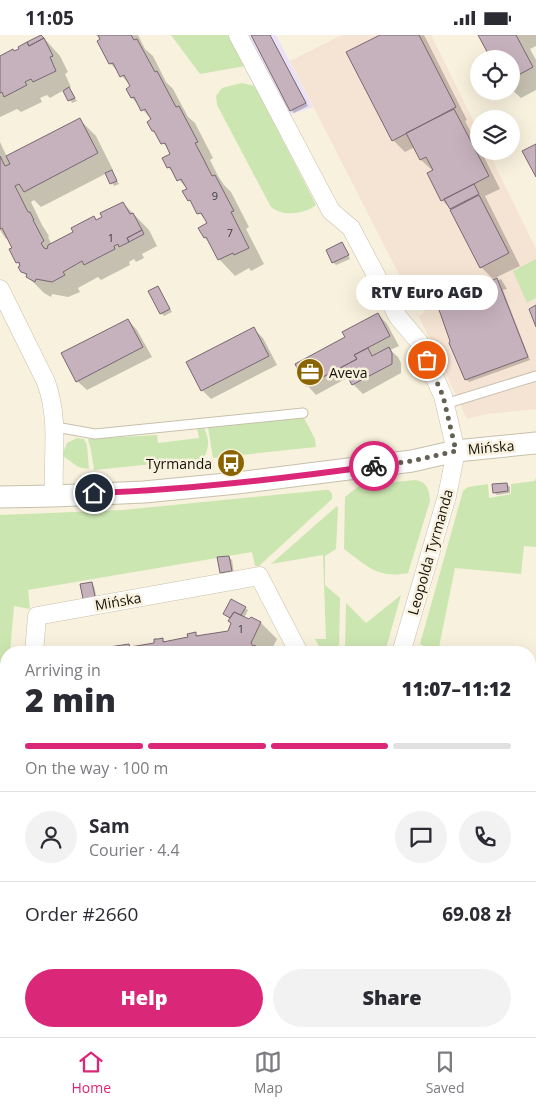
<!DOCTYPE html>
<html lang="en">
<head>
<meta charset="utf-8">
<style>
  :root { --surface:#fff; --page:#f2f2f3; --text:#2b2b33; --muted:#7c7c81; --line:#e1e1e2; --accent:#db2777 }
  body { margin:0; font-family:"Open Sans",sans-serif; background:var(--page); color:var(--text); height:100vh; display:flex; flex-direction:column; font-size:19px; white-space:nowrap }
  * { box-sizing:border-box; margin:0 }
  p { font-size:16px; color:var(--muted) }
  .icon { flex:none; width:28px; height:28px; fill:none; stroke:currentColor; stroke-width:2; stroke-linecap:round; stroke-linejoin:round }
  .map { position:relative; flex:1; overflow:hidden }
  .sheet { position:absolute; left:0px; top:611px; width:536px; height:391px; display:flex; flex-direction:column; background:var(--surface); border-radius:20px 20px 0 0; box-shadow:0 5px 20px #0002 }
  .sheet>* { flex:none }
  .buttons { position:absolute; left:470px; top:15px; display:grid; gap:10px }
  .buttons a { display:grid; place-items:center; width:50px; height:50px; border-radius:50%; background:var(--surface); box-shadow:0 5px 20px #0002; font-size:25px }
  .pin { position:absolute; display:grid; place-items:center; width:42px; height:42px; color:#fff; margin:-21px; border:2px solid #fff; border-radius:50%; box-shadow:0 1px 5px #0007 }
  .courier { position:absolute; display:grid; place-items:center; width:50px; height:50px; margin:-25px; border:4px solid #db2777; border-radius:50%; background:#fff; color:#222; box-shadow:0 1px 6px #0007 }
  .bubble { position:absolute; height:35px; border-radius:18px; background:var(--surface); box-shadow:0 5px 20px #0002; font-size:16px; font-weight:800; line-height:35px; text-align:center }
  .head em { font-style:normal; font-weight:800 }
  .head div { display:flex; flex-direction:column-reverse }
  .head { display:flex; align-items:center; justify-content:space-between; height:85px; padding:0 25px }
  h1 { font-size:32px; font-weight:800; line-height:38px }
  .bar { display:grid; grid-template-columns:repeat(4,1fr); gap:8px 5px; align-content:center; height:60px; padding:0 25px }
  .bar i { height:6px; border-radius:4px; background:var(--line) }
  .bar .on { background:var(--accent) }
  .bar p { grid-column:span 4 }
  .line { display:flex; align-items:center; gap:12px; padding:0 25px; border-top:1px solid var(--line) }
  .line div { flex:1 }
  .round { display:grid; place-items:center; flex:none; width:52px; height:52px; border-radius:26px; background:var(--page) }
  .primary-button { display:flex; gap:10px; margin-top:auto; padding:10px 25px }
  .primary-button a { flex:1; height:58px; border-radius:30px; background:var(--accent); color:#fff; font-size:20px; font-weight:800; line-height:58px; text-align:center }
  .primary-button a+a { background:var(--page); color:var(--text) }
  .status { display:flex; justify-content:space-between; align-items:center; height:35px; padding:0 25px; background:var(--surface); direction:ltr }
  .status svg { height:14px; fill:currentColor }
  .menu { display:flex; justify-content:space-around; align-items:center; height:70px; border-top:1px solid var(--line); background:var(--surface); font-size:14px; color:var(--muted) }
  .menu a { display:grid; justify-items:center; gap:2px }
  .menu .on { color:var(--accent) }
  .map>svg:first-child { display:block }
</style>
</head>
<body>
<div class="status"><b>11:05</b><svg viewBox="0 0 49 12"><path d="M0 12V9h3v3zM5 12V6h3v6zM10 12V3h3v9zM15 12V0h3v12zM26 1h20v11H26zM47 4h2v5h-2z"/></svg></div>
<div class="map">
<svg width="536" height="1002" viewBox="0 0 536 1002">
  <rect width="100%" height="100%" fill="#f8f1dd"/>
  <path fill="#f5e4d3" d="M342 0H431L479 97V116H488L536 214V374L487 379 467 384 419 281 425 277 411 263 290 26Z"/>
  <path fill="#ece2f8" d="M247 0H276L313 72 289 80Z"/>
  <path fill="#cce6b1" d="M171 0H228L245 31 200 39Z
    M242 48 255 51 316 170C305 179 283 182 271 172L217 70 216 61 222 53Z
    M536 224V263L527 268 513 236Z
    M304 383 315 404 316 412 213 423 208 392Z
    M200 392 204 393C210 405 209 414 203 424L94 435 91 415 88 404 157 400 158 408 199 403 197 393Z
    M77 403 84 404 87 410 89 434 78 432 62 420 67 408Z
    M536 442V512L524 511 521 539 455 533 438 617H434L420 609 463 456 468 452 488 449 489 463 511 459V449L535 446Z
    M416 445C428 448 429 455 430 466L408 538C378 544 367 531 344 514L345 462 360 450Z
    M325 455H329L332 459V464L259 531H255L252 517 28 555 30 574 14 571 10 617 6 618V658L0 730V480L123 475Z
    M337 471 338 473 336 514 325 521V550L340 563 339 617H322L315 604H326L323 520 271 529Z
    M401 560 385 617H345L346 568 366 588Z
    M0 813H6V899L0 903V843L2 842 0 838Z
    M0 917 6 929V996H15V1002H0Z"/>
  <path fill="#0003" d="M96 0H138L145 14 153 21 166 47 173 54 188 82 195 88 213 123 210 125 218 141 224 150 231 157 249 192 246 194 264 229 251 236 249 233 235 241 219 224 211 209 205 203 208 188 189 165 188 155 168 132 172 119 171 117 153 96 152 85 132 63V52L110 28 101 5Z
    M252 0H270L308 71 294 78 291 75Z
    M382 0H424L467 85 465 86 479 113V116H481L500 154 485 161 520 231 493 244 481 232 453 176 442 165 433 136 421 125 415 112 405 117 393 105Z
    M480 0H536V11L530 14 536 25V55L521 63 511 54V24Z
    M42 1 60 21 68 37 65 39 71 52 68 53 77 66 72 68 64 55 50 63 47 60 40 63 42 67 21 77 17 74 0 82V22L15 17 20 14 19 12Z
    M80 85 96 101 113 135 111 136 119 149 114 151 107 138 41 172 34 165 31 167 42 190 49 201 48 202 52 210 96 186 123 168 149 195 157 211 142 219 144 223 136 227 134 224 129 227 130 230 101 245 98 242 78 253 80 257 68 262 52 259 51 262 44 258 22 236 21 232 17 227 8 202 6 204 0 195V107L7 122Z
    M342 208 350 224 336 230 333 227Z
    M501 244 507 254 503 255 530 325 469 347 466 344 440 272Z
    M158 252 172 277 164 281 161 278Z
    M378 279 387 289 399 311 390 315 398 322 401 328V338L363 359 353 349 349 342 316 360 307 350 347 303Z
    M128 285 137 295 152 322 87 355 77 346Z
    M254 294 263 303 277 330 211 364 202 355Z
    M507 449 510 452V458L497 460 494 457Z
    M229 522 232 525 234 539 224 540 221 537Z
    M91 548 94 551 97 564 87 566Z
    M245 573 248 575 244 583 261 588 277 604 270 618H91L128 610 132 613 156 609 162 604 165 607 189 603 195 599 199 602 228 597 233 588 231 584 225 579Z
    M534 680H536V719L530 713Z
    M0 724 6 730 0 753Z
    M530 846 536 853V938L533 940 530 937Z
    M58 996H220L223 1002H56Z
    M262 996H296L284 1002H268Z
    M377 996H414L418 1002H369L368 1001Z"/>
  <path fill="#c6b2bd" stroke="#796772" d="M41 0 44 3 29 11 27 7Z
    M98 0H131L134 5 137 4 155 37 157 36 176 72 179 71 198 107 195 108 203 123 212 141 215 140 234 176 231 177 249 213 234 220 233 218 218 225 206 202 204 203 198 193 207 188 201 178 197 179 190 165 188 166 182 156 187 154 181 144 177 146 170 132 167 133 162 123 170 119 165 108 161 109 154 96H152L147 87 151 84 145 74 141 76 134 62 131 63 126 54 130 51 124 40 120 42 113 28 109 29 97 6 100 4Z
    M251 0H270L306 68 290 76Z
    M380 0H419L456 72 392 106 346 17Z
    M478 0H516L533 32 511 44V24H491Z
    M44 3 53 21 50 22 56 36 33 47 31 44 25 47 27 50 4 62 2 57 0 58V21L13 14 14 16 19 14 18 12 27 7 29 11Z
    M69 52 75 63 68 66 63 56Z
    M454 74 489 141 441 166 427 138 433 135 426 122 420 125 406 98Z
    M80 83 98 118 24 157 19 149 15 151 28 177H30L34 185H33L44 206 41 208 44 213 47 214 48 210 73 197 71 193 94 181 96 185 102 182 100 178 123 167 130 179 133 178 142 195 127 203 129 207 119 212 118 209 114 211 115 214 84 230 82 226 63 237 65 240 52 247 36 244 35 247 26 242 27 239 21 237 18 232 20 231 19 227 16 228 9 214 12 213 2 193 0 194V121L5 131 10 129 6 121Z
    M536 109V142L522 116Z
    M112 135 117 146 110 149 105 138Z
    M474 149 479 159 450 174 444 164Z
    M479 160 509 218 480 233 450 175Z
    M142 195 144 199 129 207 127 203Z
    M342 207 349 220 332 228 326 215Z
    M497 243 528 322 465 345 449 308 450 306 438 272Z
    M158 251 170 274 160 279 148 256Z
    M536 270V292L529 274Z
    M378 278 390 301 354 320 357 324 306 351 295 329 345 302 342 297Z
    M128 284 143 312 76 347 61 318Z
    M254 292 269 321 201 356 186 327Z
    M389 312 392 318V329L352 350 342 332 357 324 354 320 368 313 372 321Z
    M507 448 508 456 493 458 492 449Z
    M229 521 232 536 220 538 217 522Z
    M92 547 95 562 83 564 80 549Z
    M231 564 246 572 241 580 234 577 230 583 223 579Z
    M234 577 249 584 251 582 261 587 251 608 253 611 255 610 259 618H90L89 615 129 609 130 612 154 608V604H158L163 603V607L188 602 187 599 196 597V601L228 596 231 588 228 586Z
    M533 679H536V710L530 713Z
    M530 860 536 871V908L531 910 532 913 530 914Z
    M55 996H149L150 998 143 1002H54L52 998Z
    M172 996H213L216 1002H175Z
    M381 996H408L411 1002H373Z"/>
  <g fill="none" stroke-linecap="round" stroke-linejoin="round">
    <g stroke="#c7c0ac" stroke-width="11">
      <path id="service" d="M445 369 536 341
        M56 392 95 399 303 378"/>
    </g>
    <g stroke="#c7c0ac" stroke-width="19">
      <path id="minor" d="M238 0 331 176 351 193 398 282 419 307 443 361 456 416 447 461 401 618
        M0 254 46 347C60 386 52 421 54 461
        M34 618 37 581 259 541 299 618
        M0 798H6
        M530 985 536 982
        M495 1002 507 996"/>
    </g>
    <g stroke="#c7c0ac" stroke-width="23">
      <path id="tertiary" d="M0 462 54 461 144 457 237 448 412 426 456 416 536 408"/>
    </g>
    <use href="#service" stroke="#fff" stroke-width="9"/>
    <use href="#minor" stroke="#fff" stroke-width="18"/>
    <use href="#tertiary" stroke="#fff" stroke-width="21"/>
  </g>
  <g fill="none" stroke-linecap="round" stroke-linejoin="round">
    <path stroke="#646054" stroke-width="5" stroke-dasharray="0 9" d="M374 431 412 426 456 416 443 361 427 325"/>
    <path stroke="#db2777" stroke-width="6" d="M94 458C188 455 281 444 374 431"/>
  </g>
  <defs>
    <g id="office-disc" transform="scale(1.4375)"><circle r="9.5" fill="#896401" stroke="#f8f1dd"/><path d="M-6-3h4V-5.5h4V-3h4V5H-6ZM-1-4.5V-3h2v-1.5ZM-6 0V1H6V0Z" fill="#fff"/></g>
    <g id="bus-disc" transform="scale(1.4375)"><circle r="9.5" fill="#896401" stroke="#f8f1dd"/><path d="M-5-6H5V4H4V6H2V4H-2V6H-4V4H-5ZM-3.5-4V0h7V-4ZM-3.5 1.2v1.5H-2V1.2ZM2 1.2v1.5H3.5V1.2Z" fill="#fff"/></g>
  </defs>
  <g fill-rule="evenodd">
    <use href="#office-disc" x="310" y="337"/>
    <use href="#bus-disc" x="231" y="428"/>
  </g>
  <g text-anchor="middle" dominant-baseline="central" stroke-width="5" stroke-linejoin="round" paint-order="stroke">
    <g font-size="11" fill="#403a38">
      <text x="215" y="160">9</text>
      <text x="230" y="197">7</text>
      <text x="111" y="202">1</text>
      <text x="241" y="593">1</text>
    </g>
    <g font-size="14" fill="#14120b" stroke="#f8f1dd" text-anchor="start">
      <text x="329" y="337">Aveva</text>
      <text x="212" y="428" text-anchor="end">Tyrmanda</text>
    </g>
    <g font-size="14" fill="#14120b" stroke="#f8f1dd">
      <text transform="translate(491 412) rotate(-5)">Mińska</text>
      <text transform="translate(430 517) rotate(-74)">Leopolda Tyrmanda</text>
      <text transform="translate(118 566) rotate(-10)">Mińska</text>
    </g>
  </g>
</svg>
<div class="buttons">
<a><svg class="icon" aria-label="locate" viewBox="0 0 24 24"><circle cx="12" cy="12" r="6"/><path d="M12 2v4M12 18v4M2 12h4M18 12h4"/></svg></a>
<a><svg class="icon" aria-label="layers" viewBox="0 0 24 24"><path d="M12 4l9 5-9 5-9-5zM3 14l9 5 9-5"/></svg></a>
</div>
<div class="pin" style="left:427px;top:325px;background:#ea580c"><svg class="icon" aria-label="bag" viewBox="0 0 24 24"><path d="M5 8h14l-1 12H6zM9 8a3 3 0 0 1 6 0"/></svg></div>
<div class="pin" style="left:94px;top:458px;background:#1f2937"><svg class="icon" aria-label="home" viewBox="0 0 24 24"><path d="M3 11l9-7 9 7M6 9v11h12V9"/></svg></div>
<div class="courier" style="left:374px;top:431px"><svg class="icon" aria-label="bike" viewBox="0 0 24 24"><circle cx="6" cy="16" r="4"/><circle cx="18" cy="16" r="4"/><path d="M6 16l4-8h5l3 8M10 8l3 8H6M13 5h3"/></svg></div>
<div class="bubble" style="left:356px;top:240px;width:142px">RTV Euro AGD</div>
<section class="sheet">
<div class="head"><div><h1>2 min</h1><p>Arriving in</p></div><em>11:07–11:12</em></div>
<div class="bar"><i class="on"></i><i class="on"></i><i class="on"></i><i></i><p>On the way · 100 m</p></div>
<div class="line" style="height:90px"><a class="round"><svg class="icon" aria-label="person" viewBox="0 0 24 24"><circle cx="12" cy="8" r="4"/><path d="M4 21q1-7 8-7t8 7"/></svg></a><div><b>Sam</b><p>Courier · 4.4</p></div><a class="round"><svg class="icon" aria-label="chat" viewBox="0 0 24 24"><path d="M4 5h16v11H9l-5 4z"/></svg></a><a class="round"><svg class="icon" aria-label="phone" viewBox="0 0 24 24"><path d="M5 4h4l2 5-3 2q2 4 5 5l2-3 5 2v4C11 20 4 13 5 4z"/></svg></a></div>
<div class="line" style="height:65px"><div>Order #2660</div><b>69.08 zł</b></div>
<div class="primary-button"><a>Help</a><a>Share</a></div>
</section>
</div>
<nav class="menu">
<a class="on"><svg class="icon" aria-label="home" viewBox="0 0 24 24"><path d="M3 11l9-7 9 7M6 9v11h12V9"/></svg>Home</a>
<a><svg class="icon" aria-label="map" viewBox="0 0 24 24"><path d="M3 6l6-2 6 2 6-2v14l-6 2-6-2-6 2zM9 4v14M15 6v14"/></svg>Map</a>
<a><svg class="icon" aria-label="saved" viewBox="0 0 24 24"><path d="M7 4h10v16l-5-4-5 4z"/></svg>Saved</a>
</nav>
</body>
</html>
